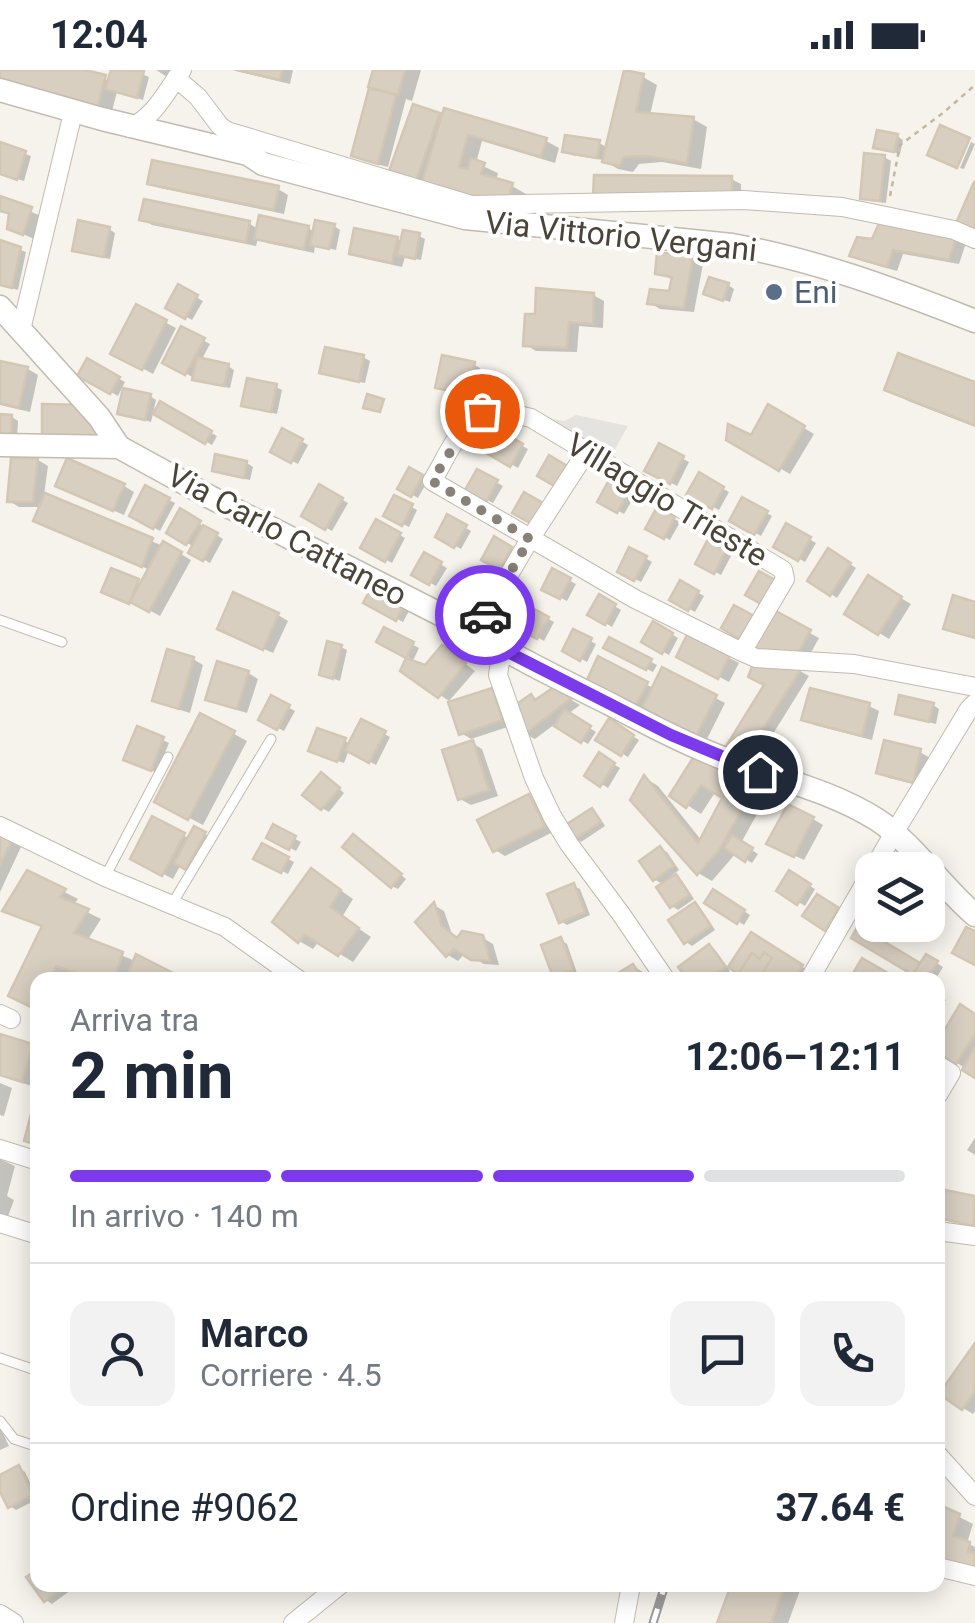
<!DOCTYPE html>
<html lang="it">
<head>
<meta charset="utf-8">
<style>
  :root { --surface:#fff; --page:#f2f2f3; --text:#1f2937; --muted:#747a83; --line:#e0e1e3; --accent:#7c3aed }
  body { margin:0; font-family:Roboto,sans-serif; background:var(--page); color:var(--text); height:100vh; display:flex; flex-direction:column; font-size:38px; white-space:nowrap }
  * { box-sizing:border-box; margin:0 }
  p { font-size:32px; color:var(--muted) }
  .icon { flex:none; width:55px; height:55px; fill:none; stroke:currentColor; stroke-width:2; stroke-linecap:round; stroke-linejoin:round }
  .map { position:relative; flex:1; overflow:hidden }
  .side { position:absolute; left:30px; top:902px; width:915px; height:620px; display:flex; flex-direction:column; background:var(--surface); border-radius:20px; box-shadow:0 5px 25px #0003 }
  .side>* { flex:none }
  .buttons { position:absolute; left:855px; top:782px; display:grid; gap:20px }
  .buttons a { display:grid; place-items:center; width:90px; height:90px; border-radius:20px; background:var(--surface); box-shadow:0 5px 25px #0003; font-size:50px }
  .pin { position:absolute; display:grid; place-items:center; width:85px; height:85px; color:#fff; margin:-42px; border:5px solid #fff; border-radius:50%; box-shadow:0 2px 10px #0007 }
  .courier { position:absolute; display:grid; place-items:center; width:100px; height:100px; margin:-50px; border:8px solid #7c3aed; border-radius:50%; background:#fff; color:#222; box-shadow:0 2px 12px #0007 }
  .summary em { font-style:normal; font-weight:700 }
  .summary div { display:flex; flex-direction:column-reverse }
  .summary { display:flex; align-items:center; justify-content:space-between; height:170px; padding:0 40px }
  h1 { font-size:65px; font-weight:700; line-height:75px }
  .bar { display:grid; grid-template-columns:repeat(4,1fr); gap:15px 10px; align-content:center; height:120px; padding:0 40px }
  .bar i { height:12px; border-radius:8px; background:var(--line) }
  .bar .on { background:var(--accent) }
  .bar p { grid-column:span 4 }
  .line { display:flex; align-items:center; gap:25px; padding:0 40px; border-top:2px solid var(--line) }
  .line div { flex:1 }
  .round { display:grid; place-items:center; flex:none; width:105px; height:105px; border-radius:20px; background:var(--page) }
  .status { display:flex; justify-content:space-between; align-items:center; height:70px; padding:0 50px; background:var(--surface); direction:ltr }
  .status svg { height:28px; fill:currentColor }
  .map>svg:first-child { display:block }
</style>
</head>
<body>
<div class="status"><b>12:04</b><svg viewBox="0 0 49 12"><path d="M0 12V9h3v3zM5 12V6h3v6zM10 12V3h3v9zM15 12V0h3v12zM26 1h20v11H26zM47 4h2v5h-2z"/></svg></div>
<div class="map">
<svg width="975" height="1553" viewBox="0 0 975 1553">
  <rect width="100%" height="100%" fill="#f6f3ec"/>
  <path fill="#e5e3e0" d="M576 345 628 356 610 388 541 347 564 351Z"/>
  <path fill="#0003" d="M0 0H75L110 11 113 0H132L149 7 143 30 117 22 111 45Z
    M156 0H175L169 8Z
    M232 0H293L290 14Z
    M375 0H421L412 31 406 29 388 97 364 91 354 85Z
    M643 7 657 15 650 45 693 49 707 57 701 99 662 92 639 94 633 102 618 99 603 90 571 85 565 81 599 73 608 78Z
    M439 46 546 71 559 78 555 93 482 71 476 93 498 103 496 111 512 116 526 124 521 139 402 106Z
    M897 66 903 70 900 84 876 77Z
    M971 72 975 74 964 99 960 98Z
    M0 75 31 86 24 111 0 104Z
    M884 87 891 91 886 133 869 131 863 128Z
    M731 109 741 114V132H606Z
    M149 112 278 119 288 125 284 144 160 118Z
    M0 129 41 146 34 169 10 158 11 145 0 142Z
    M142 149 250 154 258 159 308 158 315 162 334 156 340 160 336 180 315 175 314 183 267 173 258 168 256 176 152 155Z
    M109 159 115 163 110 189 81 183 74 180Z
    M419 166 425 169 421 190 405 187 402 197 362 188 352 183 397 169 403 172Z
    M956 167 966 173 959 194 903 184 897 201 862 191 852 185Z
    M0 173 26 182 18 220 0 215Z
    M659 185 693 188 703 194 694 242 660 239 650 233 671 224 674 210 657 203Z
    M728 215 734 219 730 232 712 226Z
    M179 218 203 231 192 250 169 237Z
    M593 225 604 231 603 258 579 256 577 282 536 281 526 275 538 246Z
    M137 238 176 258 153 304 114 283Z
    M182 259 210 274 201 291 228 296 234 300 230 318 201 312 166 292Z
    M363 287 370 291 365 313 328 306 322 302Z
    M88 292 125 312 118 326 81 305Z
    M0 293 28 299 38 305 30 342 0 335Z
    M474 295 480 298 474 326 444 320 438 316Z
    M975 315V357L908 331 887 319Z
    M276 317 282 320 277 344 250 338 244 335Z
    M150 326 156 330 151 352 120 343Z
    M161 335 217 366 212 375 156 343Z
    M769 337 814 364 790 404 729 369H752Z
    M0 346 12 347 18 351 17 369 0 367Z
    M283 361 308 375 298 394 273 381Z
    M502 365 528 379 518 398 492 383Z
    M660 377 689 392 677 416 648 400Z
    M38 390 48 396 44 425 163 476 164 474 191 490 160 546 136 533 135 535 110 524 138 512 142 514 150 500 36 450 42 437H19L9 431Z
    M247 393 253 397 250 410 221 404 215 400Z
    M410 400 428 410 418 428 400 418Z
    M478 402 503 416 493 433 468 420Z
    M700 406 729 422 719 440 690 424Z
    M610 413 634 427 624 444 601 431Z
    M124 416 134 422 124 445 68 421Z
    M320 417 348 433 332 461 304 445Z
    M146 418 175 433 160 461 132 445Z
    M395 428 417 440 409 457 386 445Z
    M743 430 772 446 761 466 733 450Z
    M658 440 680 452 670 470 648 458Z
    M181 442 223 469 210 493 191 482 194 477 169 462Z
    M448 448 471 461 461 479 438 466Z
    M377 452 405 468 392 493 363 477Z
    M787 456 816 473 805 492 776 476Z
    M495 470 517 482 506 501 484 489Z
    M708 474 731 486 721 505 699 493Z
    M631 480 652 492 641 512 620 501Z
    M829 481 856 498 837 528 810 510Z
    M425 485 447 498 436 516 414 504Z
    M553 502 576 514 567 531 544 519Z
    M869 509 911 534 889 569 847 543Z
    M681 513 704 526 695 542 672 529Z
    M372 521 409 541 403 552 366 532Z
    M600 527 621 540 612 557 590 544Z
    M526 537 554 552 544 571 516 555Z
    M775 544 819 568 808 588 755 577Z
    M278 545 288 551 273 583 230 564Z
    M654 554 678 568 669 585 644 571Z
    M385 560 419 578 412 593 426 598 452 584 475 601 449 631 403 600 409 587 379 571Z
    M574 562 596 574 587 592 565 580Z
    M689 567 739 593 729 612 679 586Z
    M610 570 657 595 653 602 606 577Z
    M341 577 347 580 340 611 321 604Z
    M169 582 193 589 203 595 190 643 165 635 155 630Z
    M600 590 655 619 664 601 725 633 706 671 589 611Z
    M754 596 800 601 809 606 756 691 739 682 767 615Z
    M248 603 258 609 247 643 218 634 208 628Z
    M492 620 502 626 511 656 471 669 461 663Z
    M554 620 580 635 568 644 596 662 588 674 555 654 535 669 525 664 531 627 538 631Z
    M272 628 295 641 284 661 261 649Z
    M933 635 939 639 936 654 897 643Z
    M869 636 879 641 872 670 814 655 804 649Z
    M201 646 247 671 203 755 157 731Z
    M362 652 390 667 376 695 349 680 344 693 318 684 345 671 351 674Z
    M609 652 639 670 628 687 599 669Z
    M138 659 169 673 157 703 132 692Z
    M472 673 482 679 498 726 471 735 460 729Z
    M920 682 930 688 923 716 889 708 879 702Z
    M600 686 620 698 608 718 587 705Z
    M696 687 768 724 741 773 758 784 752 793 736 783 712 811 698 803 645 708 658 716 702 771 725 727 716 721 701 744 672 725Z
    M327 709 344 723 329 742 322 738Z
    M529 727 539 733 553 762 505 786 495 780Z
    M592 741 598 745 605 756 581 772 575 768Z
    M153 749 190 769 195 759 211 768 193 801 181 794 173 809 133 788Z
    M813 749 823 755 804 790 779 778Z
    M274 758 301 772 296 781 270 767Z
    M0 767 21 777 0 822Z
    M359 770 406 809 398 819 392 816Z
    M263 776 294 792 288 804 257 788Z
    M660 779 667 782 679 800 672 805 682 811 694 829 678 840 672 836 664 815 654 809Z
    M28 803 78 829 73 835 101 849 87 871 181 910H96L71 902 67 910H38V939L12 925 44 857 6 840Z
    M790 804 815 819 805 836 779 820Z
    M325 809 353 829 342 847 371 867 353 892 319 871 313 879 299 871Z
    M574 816 580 819 590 845 567 855 561 851Z
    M714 822 750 845 744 855 707 832Z
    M434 835 444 841 452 864 458 870 483 868 493 874 499 895 484 894 465 883 458 891 448 885Z
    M695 835 701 839 715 860 692 876 686 872Z
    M751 865 812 903 807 910H753Z
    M855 867 921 896 927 887 943 897 935 910H931L921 904 920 906Z
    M561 870 567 874 577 903 561 909 555 906Z
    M710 877 716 881 730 901 718 910H691Z
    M633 896 643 902 648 910H615Z
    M938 925 946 930 938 944Z
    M961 938 975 947V1005L938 980V975Z
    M0 973 32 977 38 980V998L32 1016 0 1006Z
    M0 1013 12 1018 4 1046 0 1045Z
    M975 1068V1085L967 1080Z
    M0 1089 15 1096 7 1126 14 1130 7 1149 0 1146Z
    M36 1101 38 1102V1119L31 1115Z
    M975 1277V1341L973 1344 963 1338Z
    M0 1357 9 1376 0 1380Z
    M19 1398 25 1402 38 1429 16 1440 10 1436 0 1416V1407Z
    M938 1436 973 1454 967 1473 975 1477V1502L938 1491Z
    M38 1515H78L52 1534 46 1530Z
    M733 1515H802L788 1553H719Z"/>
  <path fill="#d8cfc1" stroke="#d3c7b4" stroke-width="2.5" d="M0 0H85L106 5 97 39 0 15Z
    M111 0 144 1 137 28 105 19Z
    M237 0H282L280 10Z
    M373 0H405L398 25 368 17Z
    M624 0 644 4 636 42 694 47 687 93 646 86 624 87 619 96 602 92Z
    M369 18 396 25 378 94 351 86Z
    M413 34 440 43 416 111 389 101Z
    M444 38 547 68 541 87 468 65 459 97 468 99 471 88 485 93 481 104 513 113 507 133 470 131 421 116Z
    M940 55 970 68 957 98 927 85Z
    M877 60 898 64 894 82 873 78Z
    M565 65 600 70 597 88 562 82Z
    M0 72 26 81 17 110 0 104Z
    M864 83 885 85 880 131 860 129Z
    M152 90 279 116 274 140 147 114Z
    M594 105 732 106V128L593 127Z
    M974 112H975V161L956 153Z
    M0 126 32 137 23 165 7 159 9 143 0 141Z
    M144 129 250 151 246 172 139 150Z
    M259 145 309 156 304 179 254 169Z
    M881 149 957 165 949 190 893 180 887 197 849 186 857 167 872 169Z
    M78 150 110 157 104 187 72 181Z
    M315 150 335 154 329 179 310 175Z
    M354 158 398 167 392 193 349 184Z
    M403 160 420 163 415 189 397 185Z
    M0 170 21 177 12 218 0 215Z
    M657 182 693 186 684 238 647 234 650 219 669 221 672 207 655 204Z
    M709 207 729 213 723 231 703 224Z
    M178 214 198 225 185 249 165 238Z
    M536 218 594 223 593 254 569 252 567 278 523 276 525 244H535Z
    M136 234 167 250 142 300 110 284Z
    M181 256 205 268 185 305 162 293Z
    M325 277 364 285 359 312 319 303Z
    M898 283 975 312V355L884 320Z
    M442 285 475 292 468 324 435 318Z
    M197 287 229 294 224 316 192 310Z
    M87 288 120 307 110 324 77 306Z
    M0 291 28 297 19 338 0 333Z
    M247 308 277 314 271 342 241 336Z
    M123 318 151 324 145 350 117 344Z
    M367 324 384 329 380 342 363 338Z
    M160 331 212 361 205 374 153 344Z
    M42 334 84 335 102 368 42 365Z
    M768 334 805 356 779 401 726 370 728 354 751 365Z
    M0 344 12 345 11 367 0 366Z
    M282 358 303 369 291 393 270 382Z
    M501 361 523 374 510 397 488 384Z
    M659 373 684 386 670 414 644 401Z
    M215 384 247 391 244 408 212 401Z
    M549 385 569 397 558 418 537 406Z
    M11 388H38L33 432H7Z
    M67 388 125 414 113 441 55 416Z
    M409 397 423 405 411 427 397 419Z
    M477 399 498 410 486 432 465 420Z
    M699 402 724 417 712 439 686 425Z
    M609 410 629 421 617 443 597 432Z
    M319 414 343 428 325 460 301 446Z
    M145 415 170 428 153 459 129 446Z
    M524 422 543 433 532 454 512 443Z
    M45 423 153 468 142 497 33 451Z
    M394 425 413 434 402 456 383 446Z
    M742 427 768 441 754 465 729 451Z
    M657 437 675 446 664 469 645 459Z
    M180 438 201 451 186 475 166 463Z
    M447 444 467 455 454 478 435 467Z
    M376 449 401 463 385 492 360 478Z
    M786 453 811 467 798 491 773 477Z
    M203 455 218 463 203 491 188 483Z
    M494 466 512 477 499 500 481 490Z
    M163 471 182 482 149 542 130 532Z
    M707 471 726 480 714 504 695 494Z
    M629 477 647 486 634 511 617 502Z
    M828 478 851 493 830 526 807 511Z
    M424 482 442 492 429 515 411 505Z
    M111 498 139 509 129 534 101 522Z
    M552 498 571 508 560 529 541 520Z
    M759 501 779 512 765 536 745 525Z
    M468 504 490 516 478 537 457 525Z
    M868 505 902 527 878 565 844 544Z
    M680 510 699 521 688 541 669 530Z
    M371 518 404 535 396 551 363 533Z
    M233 522 279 543 263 580 217 559Z
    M599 524 616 534 605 555 587 545Z
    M953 525 975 532V568L943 559Z
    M525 534 549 547 537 569 513 556Z
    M734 535 754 546 741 570 721 558Z
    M774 540 811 560 797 584 763 585 751 578Z
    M653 551 673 563 662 584 641 572Z
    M384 557 414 572 406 588 376 572Z
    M573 559 592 568 580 591 562 581Z
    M688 563 730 585 718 609 676 587Z
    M609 567 652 589 646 600 603 578Z
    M327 571 342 575 333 609 319 605Z
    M442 575 466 593 438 628 400 601 406 588 425 595Z
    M167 579 194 587 179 639 152 631Z
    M598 586 648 612 635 637 586 612Z
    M217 591 249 601 237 639 205 630Z
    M753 594 801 599 745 687 725 678 764 615 748 607Z
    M662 597 717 625 695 668 641 640Z
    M554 617 572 628 523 665 514 636 531 624 535 630Z
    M492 618 503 650 459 665 448 632Z
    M810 618 870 633 862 666 801 650Z
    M271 625 290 635 277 660 258 650Z
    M899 625 934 633 929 652 895 644Z
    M564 639 591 656 581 673 554 656Z
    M200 643 235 661 188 750 154 732Z
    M609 648 634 665 621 686 595 670Z
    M361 649 386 661 369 693 345 680Z
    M137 656 164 667 151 701 123 690Z
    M317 658 346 668 337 692 308 681Z
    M473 670 489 720 458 730 442 680Z
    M884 670 921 679 913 713 876 703Z
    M599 682 615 693 600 717 584 706Z
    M696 683 756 714 719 780 697 805 630 730 644 705 698 773 722 728 701 715 686 738 669 726Z
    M321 702 340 718 321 740 302 725Z
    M529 724 545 756 493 782 477 750Z
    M788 734 814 747 794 787 766 774Z
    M592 738 601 752 573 770 564 756Z
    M152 746 185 763 162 806 130 789Z
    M273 754 296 766 289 780 266 768Z
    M194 756 206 762 186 800 174 793Z
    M0 764 12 770 0 795Z
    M353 764 402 804 391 818 342 777Z
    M732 765 753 778 745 792 724 778Z
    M262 773 289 787 281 803 253 789Z
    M660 776 674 796 653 811 639 791Z
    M311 798 341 820 330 837 359 858 338 886 305 865 298 873 272 852Z
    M27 800 66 819 60 827 89 839 74 863 123 882 114 910H100L56 896 50 910H38L37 940 8 926 42 856 2 841Z
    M789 800 811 814 797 835 776 821Z
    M676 804 690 825 670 838 656 817Z
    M574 813 585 842 559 853 547 824Z
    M713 819 745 840 737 854 704 833Z
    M817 824 839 838 825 861 802 846Z
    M434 832 442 856 457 868 462 861 483 865 490 891 471 890 454 879 446 887 415 852Z
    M695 832 711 856 684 874 668 850Z
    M858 856 920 893 913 905 851 868Z
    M966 857 975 861V895L952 883Z
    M751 862 803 895 794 910H758L772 888 764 882 760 889 752 883 738 904 728 897Z
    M561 867 573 900 553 907 541 875Z
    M709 874 726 897 707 910H688L678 897Z
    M764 882 772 888 758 910H748L738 904 752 883 760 889Z
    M136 884 187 910H125Z
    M926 884 938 891 927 910 914 902Z
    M862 888 900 910H849Z
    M633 894 643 910H612L610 908Z
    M960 934 975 944V964L956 994 938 983V971Z
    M0 964 33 974 22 1012 0 1005Z
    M975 977V1008L962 1000Z
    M31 1044 38 1046V1075L24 1071Z
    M945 1120 975 1126 974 1156 939 1148Z
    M975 1273V1321L962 1340 939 1324Z
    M19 1395 33 1425 8 1438 0 1422V1405Z
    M938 1434 960 1444 953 1466 970 1472 968 1482 975 1483V1499L938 1490Z
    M38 1499V1515H68L44 1532 26 1507Z
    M731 1515H785L771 1553H717Z"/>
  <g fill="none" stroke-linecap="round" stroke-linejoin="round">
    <g stroke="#c2bbae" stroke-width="11">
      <path id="service" d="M0 550 62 572
        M105 807 168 687
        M172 834 271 669
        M0 1288 38 1301
        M0 1351 14 1369 38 1377"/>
    </g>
    <g stroke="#c2bbae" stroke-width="20">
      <path id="minor" d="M176 8 198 27 220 56 227 61 472 135 744 130 842 137 954 160 975 169
        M130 58C155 46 166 22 182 0
        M21 260 71 51
        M494 339 531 348 783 500 785 509 742 582 635 529 432 411C448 386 462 344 494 339Z
        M475 562 530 469 587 381
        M505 581 500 592 498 605 534 708 552 746 569 774 621 844 666 910
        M742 582 756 588 854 594 975 617
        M0 756 105 807 225 857 299 910
        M809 910 894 763 969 639 975 633
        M0 944 11 949
        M938 995 951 1003 938 1025
        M0 1079 38 1091
        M0 1153 38 1165
        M938 1161 975 1166
        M938 1385 975 1426
        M938 1497 975 1506
        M0 1544 14 1553
        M293 1553 340 1515
        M624 1553 631 1515"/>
    </g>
    <g stroke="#c2bbae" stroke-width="25">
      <path id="tertiary" d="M0 20 102 49 248 84 263 94 465 148 732 175C816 190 896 220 975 251
        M0 237 99 347 119 377 210 427 475 562C518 589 564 611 610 634 646 653 682 672 720 687 772 708 828 719 876 749 911 771 942 817 975 845
        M0 375 119 377"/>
    </g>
    <path stroke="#c4b79f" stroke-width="2.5" stroke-dasharray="5 5" stroke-linecap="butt" d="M890 126 900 75 943 43 975 15"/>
    <use href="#service" stroke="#fff" stroke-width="9"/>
    <use href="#minor" stroke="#fff" stroke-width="18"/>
    <use href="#tertiary" stroke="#fff" stroke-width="22"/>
    <g stroke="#9a9a9a" stroke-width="9">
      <path id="rail" d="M653 1553 665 1515"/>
    </g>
    <use href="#rail" stroke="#fff" stroke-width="5" stroke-dasharray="15" stroke-linecap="butt"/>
  </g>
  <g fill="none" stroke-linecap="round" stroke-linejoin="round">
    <path stroke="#878178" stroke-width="10" stroke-dasharray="0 18" d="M482 341 469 352 432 411 530 469 485 545"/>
    <path stroke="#7c3aed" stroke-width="12" d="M485 545 475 562 506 581 671 665 760 702"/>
  </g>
  <circle fill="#5c6f8a" stroke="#fff" stroke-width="4" cx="774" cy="222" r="10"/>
  <g text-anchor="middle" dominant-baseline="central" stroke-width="8" stroke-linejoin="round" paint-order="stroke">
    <g font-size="32" fill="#4b4439" stroke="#fff">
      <text transform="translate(621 166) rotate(6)">Via Vittorio Vergani</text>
      <text transform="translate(667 430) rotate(31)">Villaggio Trieste</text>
      <text transform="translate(287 465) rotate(28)">Via Carlo Cattaneo</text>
    </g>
    <g font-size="32" fill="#4e5e75" stroke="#fff" text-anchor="start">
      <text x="794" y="222">Eni</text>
    </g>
  </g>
</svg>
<div class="buttons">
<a><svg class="icon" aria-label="layers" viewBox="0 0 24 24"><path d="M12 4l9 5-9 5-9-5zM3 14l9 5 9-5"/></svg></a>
</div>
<div class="pin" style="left:482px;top:341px;background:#ea580c"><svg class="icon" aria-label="bag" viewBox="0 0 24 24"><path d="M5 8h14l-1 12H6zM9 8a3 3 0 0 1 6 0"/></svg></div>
<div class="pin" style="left:760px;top:702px;background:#1f2937"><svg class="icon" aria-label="home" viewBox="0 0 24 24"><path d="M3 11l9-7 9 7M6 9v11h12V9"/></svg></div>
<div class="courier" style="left:485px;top:545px"><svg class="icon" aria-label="car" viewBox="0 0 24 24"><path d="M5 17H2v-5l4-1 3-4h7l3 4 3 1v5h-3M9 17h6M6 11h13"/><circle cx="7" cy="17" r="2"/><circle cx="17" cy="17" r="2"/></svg></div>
<section class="side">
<div class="summary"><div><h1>2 min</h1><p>Arriva tra</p></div><em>12:06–12:11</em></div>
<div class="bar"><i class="on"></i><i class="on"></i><i class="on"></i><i></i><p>In arrivo · 140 m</p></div>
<div class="line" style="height:180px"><a class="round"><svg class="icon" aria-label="person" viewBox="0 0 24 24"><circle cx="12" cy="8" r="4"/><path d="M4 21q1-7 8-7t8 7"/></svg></a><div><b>Marco</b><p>Corriere · 4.5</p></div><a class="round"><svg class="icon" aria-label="chat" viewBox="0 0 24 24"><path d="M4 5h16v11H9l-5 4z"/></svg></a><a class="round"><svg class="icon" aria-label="phone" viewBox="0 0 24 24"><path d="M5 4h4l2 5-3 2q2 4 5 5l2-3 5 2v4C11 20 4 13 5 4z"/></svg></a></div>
<div class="line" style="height:130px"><div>Ordine #9062</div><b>37.64 €</b></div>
</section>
</div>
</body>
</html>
